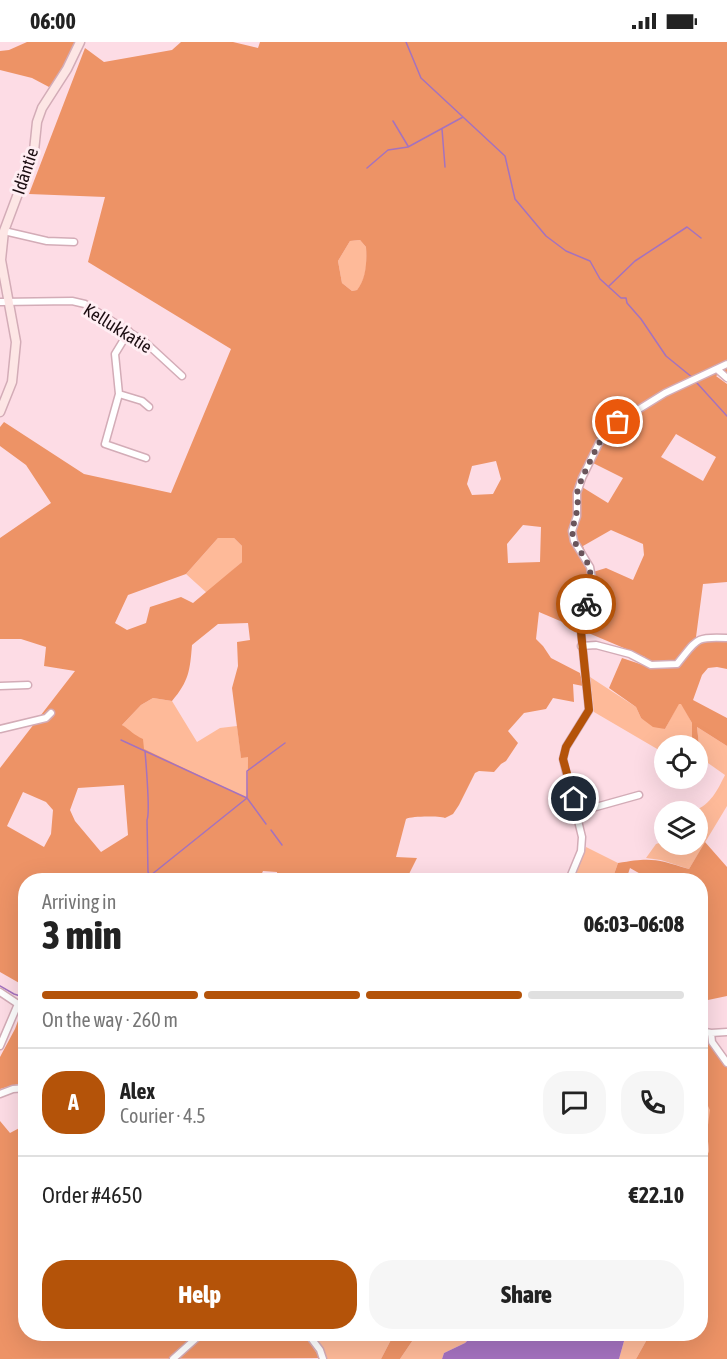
<!DOCTYPE html>
<html lang="en">
<head>
<meta charset="utf-8">
<style>
  :root { --surface:#fff; --page:#f6f6f6; --text:#222; --muted:#767676; --line:#e0e0e0; --accent:#b45309 }
  body { margin:0; font-family:"Asap Condensed",sans-serif; background:var(--page); color:var(--text); height:100vh; display:flex; flex-direction:column; font-size:22px; white-space:nowrap }
  * { box-sizing:border-box; margin:0 }
  p { font-size:20px; color:var(--muted) }
  .icon { flex:none; width:33px; height:33px; fill:none; stroke:currentColor; stroke-width:2; stroke-linecap:round; stroke-linejoin:round }
  .map { position:relative; flex:1; overflow:hidden }
  .side { position:absolute; left:18px; top:831px; width:690px; height:468px; display:flex; flex-direction:column; background:var(--surface); border-radius:24px; box-shadow:0 6px 24px #0002 }
  .side>* { flex:none }
  .fabs { position:absolute; left:654px; top:693px; display:grid; gap:12px }
  .fabs a { display:grid; place-items:center; width:54px; height:54px; border-radius:50%; background:var(--surface); box-shadow:0 6px 24px #0002; font-size:30px }
  .pin { position:absolute; display:grid; place-items:center; width:51px; height:51px; color:#fff; margin:-26px; border:3px solid #fff; border-radius:50%; box-shadow:0 2px 6px #0007 }
  .courier { position:absolute; display:grid; place-items:center; width:60px; height:60px; margin:-30px; border:4px solid #b45309; border-radius:50%; background:#fff; color:#222; box-shadow:0 2px 8px #0007 }
  .headline em { font-style:normal; font-weight:800 }
  .headline div { display:flex; flex-direction:column-reverse }
  .headline { display:flex; align-items:center; justify-content:space-between; height:102px; padding:0 24px }
  h1 { font-size:39px; font-weight:800; line-height:45px }
  .bar { display:grid; grid-template-columns:repeat(4,1fr); gap:9px 6px; align-content:center; height:72px; padding:0 24px }
  .bar i { height:8px; border-radius:4px; background:var(--line) }
  .bar .current { background:var(--accent) }
  .bar p { grid-column:span 4 }
  .line { display:flex; align-items:center; gap:15px; padding:0 24px; border-top:2px solid var(--line) }
  .line div { flex:1 }
  .round { display:grid; place-items:center; flex:none; width:63px; height:63px; border-radius:24px; background:var(--page) }
  .action { display:flex; gap:12px; margin-top:auto; padding:12px 24px }
  .action a { flex:1; height:69px; border-radius:24px; background:var(--accent); color:#fff; font-size:24px; font-weight:800; line-height:69px; text-align:center }
  .action a+a { background:var(--page); color:var(--text) }
  .status { display:flex; justify-content:space-between; align-items:center; height:42px; padding:0 30px; background:var(--surface); direction:ltr }
  .status svg { height:16px; fill:currentColor }
  .map>svg:first-child { display:block }
</style>
</head>
<body>
<div class="status"><b>06:00</b><svg viewBox="0 0 49 12"><path d="M0 12V9h3v3zM5 12V6h3v6zM10 12V3h3v9zM15 12V0h3v12zM26 1h20v11H26zM47 4h2v5h-2z"/></svg></div>
<div class="map">
<svg width="727" height="1317" viewBox="0 0 727 1317">
  <rect width="100%" height="100%" fill="#fddce5"/>
  <path fill="#feba99" d="M360 198 366 205C367 220 367 237 357 248L352 249 342 241 338 219 350 199Z
    M218 496H234L242 504V520L207 551 186 532Z
    M590 635 636 665 641 676 665 687 679 661 682 662 692 681V703L664 704V711L594 670Z
    M153 656 172 659 197 700 220 686 237 684 241 715H248L247 756 143 707 133 693 122 683 141 663Z
    M697 685 727 704V764L689 827 661 818 646 816 656 802 659 801 664 794V802H698V770L694 769C711 762 717 749 725 733L698 714 699 703Z
    M586 805 618 821 612 838H574Z
    M701 1052 711 1068 707 1090 709 1109 701 1130Z
    M311 1292H394L381 1317H325Z
    M417 1292H474L465 1301 444 1311 442 1317H400Z
    M626 1292H650L636 1317H619Z"/>
  <path fill="#ed9366" fill-rule="evenodd" d="M27 0H76L55 39 49 45 32 36 0 28V9L9 8Z
    M181 0H233L258 6 260 0H727V333L724 330 716 334 727 342V540L703 542 696 595 702 597 727 599V627L717 625 708 626 702 633 693 658 727 676V704L697 685 699 703 698 713V704L692 703V681L681 662H679L665 687 653 685 641 676 636 665 609 646 622 616 643 623 645 615 539 570 536 597 543 604 551 616 580 631 583 644 573 642 574 660 553 656 546 667 524 671 508 689 518 701 506 719 501 722 494 730 479 729 475 731 459 763 453 772 445 776C438 774 412 774 406 777L396 815 417 816 409 832 402 831 400 838H315L305 834 297 838H278L277 830 263 829 259 838H26V940L21 942 0 930V726L75 629 44 624 46 605 21 597H0V496L51 461 26 423 0 404V385L4 380 84 432 171 451 231 307 88 220 105 155 29 152 85 6 104 20 172 8ZM360 198 366 205C367 220 366 237 357 248L352 249 342 241 338 219 350 199ZM676 392 716 415 703 439 661 415ZM496 419 501 437 493 452 472 453 467 442 472 424ZM593 421 623 436 608 461 582 445ZM523 483 541 485 540 520 508 521 507 502ZM611 488 643 502 644 513 633 538 606 526 593 530 583 504ZM218 496H234L242 504V520L193 561 181 555 150 565 146 581 127 588 115 581 128 553 186 532ZM248 581 250 598 237 600 238 624 232 646 241 716 248 715 247 756 144 707 143 697C134 693 130 688 122 683L141 663 153 656 172 659C189 639 190 628 192 603L218 582ZM124 743 128 793 101 810 75 779 70 768 78 746ZM23 750 46 760 53 768 51 792 44 805 7 784Z
    M705 800 727 825V954L708 958 701 964 700 838H651L630 826 626 838H612L618 821C651 815 657 817 689 827Z
    M25 960V1040L0 1047V1015L15 987Z
    M703 994 727 1025V1317H636L650 1292H700V1130L709 1109 707 1090 710 1068C700 1048 698 1046 704 1023L701 1016V995Z
    M0 1079 10 1091 25 1083 26 1292H304L320 1316 0 1317Z
    M394 1292H417L400 1317H381Z"/>
  <path fill="#a472bf" d="M474 1292H626L619 1317H442L444 1311 465 1301Z"/>
  <g fill="none" stroke-linecap="round" stroke-linejoin="round">
    <path stroke="#a472bf" stroke-width="1.5" d="M406 0 421 36 505 114 515 157 546 194 566 209 590 219 600 237 621 256H626L627 261 641 277 666 314 693 336
      M393 79 408 104
      M442 87 445 125
      M367 126 388 108 408 105 463 75
      M609 244 635 219 687 185 701 196
      M697 341 727 374
      M121 698 247 756 266 782
      M145 709C146 721 150 772 147 778L148 830 152 838
      M271 788 282 803
      M151 833 247 756V729L285 701
      M0 944 14 952 20 954
      M25 955H26"/>
    <g stroke="#d3acb7" stroke-width="9">
      <path id="street" d="M4 189 47 199 74 200
        M0 260 72 259 85 262 145 300 182 334
        M129 289 115 312 119 352 105 402 146 416
        M718 328 727 336
        M119 352 142 359 149 365
        M581 604 596 603 630 612 651 623 677 622C697 598 694 594 727 596
        M0 644 28 643
        M0 687 46 676 51 671
        M578 770 639 753
        M569 838 581 809 582 795 563 717 566 705 589 668 580 580 591 547 592 536 590 525 574 499 572 489 577 474V451L582 436 599 401 615 382 665 351 727 322
        M0 950 18 962 0 1004
        M700 989 711 991 727 990
        M711 991 712 1000 727 1021
        M0 1052 13 1047 26 1046
        M308 1292 320 1308 323 1317
        M173 1317 201 1292"/>
    </g>
    <g stroke="#d3acb7" stroke-width="11">
      <path id="secondary" d="M0 370 12 340 16 300 1 218 4 189 34 109 37 80 42 66 67 27 80 0"/>
    </g>
    <use href="#street" stroke="#fff" stroke-width="6"/>
    <use href="#secondary" stroke="#fde6e5" stroke-width="8"/>
  </g>
  <g fill="none" stroke-linecap="round" stroke-linejoin="round">
    <path stroke="#6a555b" stroke-width="6" stroke-dasharray="0 10.8" d="M586 562 591 547 590 525 574 499 572 489 578 465 577 451 582 436 599 401 618 380"/>
    <path stroke="#b45309" stroke-width="8" d="M574 757 563 717 566 705 589 668 580 580 586 562"/>
  </g>
  <g text-anchor="middle" dominant-baseline="central" stroke-width="6" stroke-linejoin="round" paint-order="stroke">
    <g font-size="18" fill="#1b0d11" stroke="#ffeef3">
      <text transform="translate(25 129) rotate(-72)">Idäntie</text>
      <text transform="translate(118 286) rotate(32)">Kellukkatie</text>
    </g>
  </g>
</svg>
<div class="fabs">
<a><svg class="icon" aria-label="locate" viewBox="0 0 24 24"><circle cx="12" cy="12" r="6"/><path d="M12 2v4M12 18v4M2 12h4M18 12h4"/></svg></a>
<a><svg class="icon" aria-label="layers" viewBox="0 0 24 24"><path d="M12 4l9 5-9 5-9-5zM3 14l9 5 9-5"/></svg></a>
</div>
<div class="pin" style="left:618px;top:380px;background:#ea580c"><svg class="icon" aria-label="bag" viewBox="0 0 24 24"><path d="M5 8h14l-1 12H6zM9 8a3 3 0 0 1 6 0"/></svg></div>
<div class="pin" style="left:574px;top:757px;background:#1f2937"><svg class="icon" aria-label="home" viewBox="0 0 24 24"><path d="M3 11l9-7 9 7M6 9v11h12V9"/></svg></div>
<div class="courier" style="left:586px;top:562px"><svg class="icon" aria-label="bike" viewBox="0 0 24 24"><circle cx="6" cy="16" r="4"/><circle cx="18" cy="16" r="4"/><path d="M6 16l4-8h5l3 8M10 8l3 8H6M13 5h3"/></svg></div>
<section class="side">
<div class="headline"><div><h1>3 min</h1><p>Arriving in</p></div><em>06:03–06:08</em></div>
<div class="bar"><i class="current"></i><i class="current"></i><i class="current"></i><i></i><p>On the way · 260 m</p></div>
<div class="line" style="height:108px"><b class="round" style="background:var(--accent);color:#fff">A</b><div><b>Alex</b><p>Courier · 4.5</p></div><a class="round"><svg class="icon" aria-label="chat" viewBox="0 0 24 24"><path d="M4 5h16v11H9l-5 4z"/></svg></a><a class="round"><svg class="icon" aria-label="phone" viewBox="0 0 24 24"><path d="M5 4h4l2 5-3 2q2 4 5 5l2-3 5 2v4C11 20 4 13 5 4z"/></svg></a></div>
<div class="line" style="height:78px"><div>Order #4650</div><b>€22.10</b></div>
<div class="action"><a>Help</a><a>Share</a></div>
</section>
</div>
</body>
</html>
